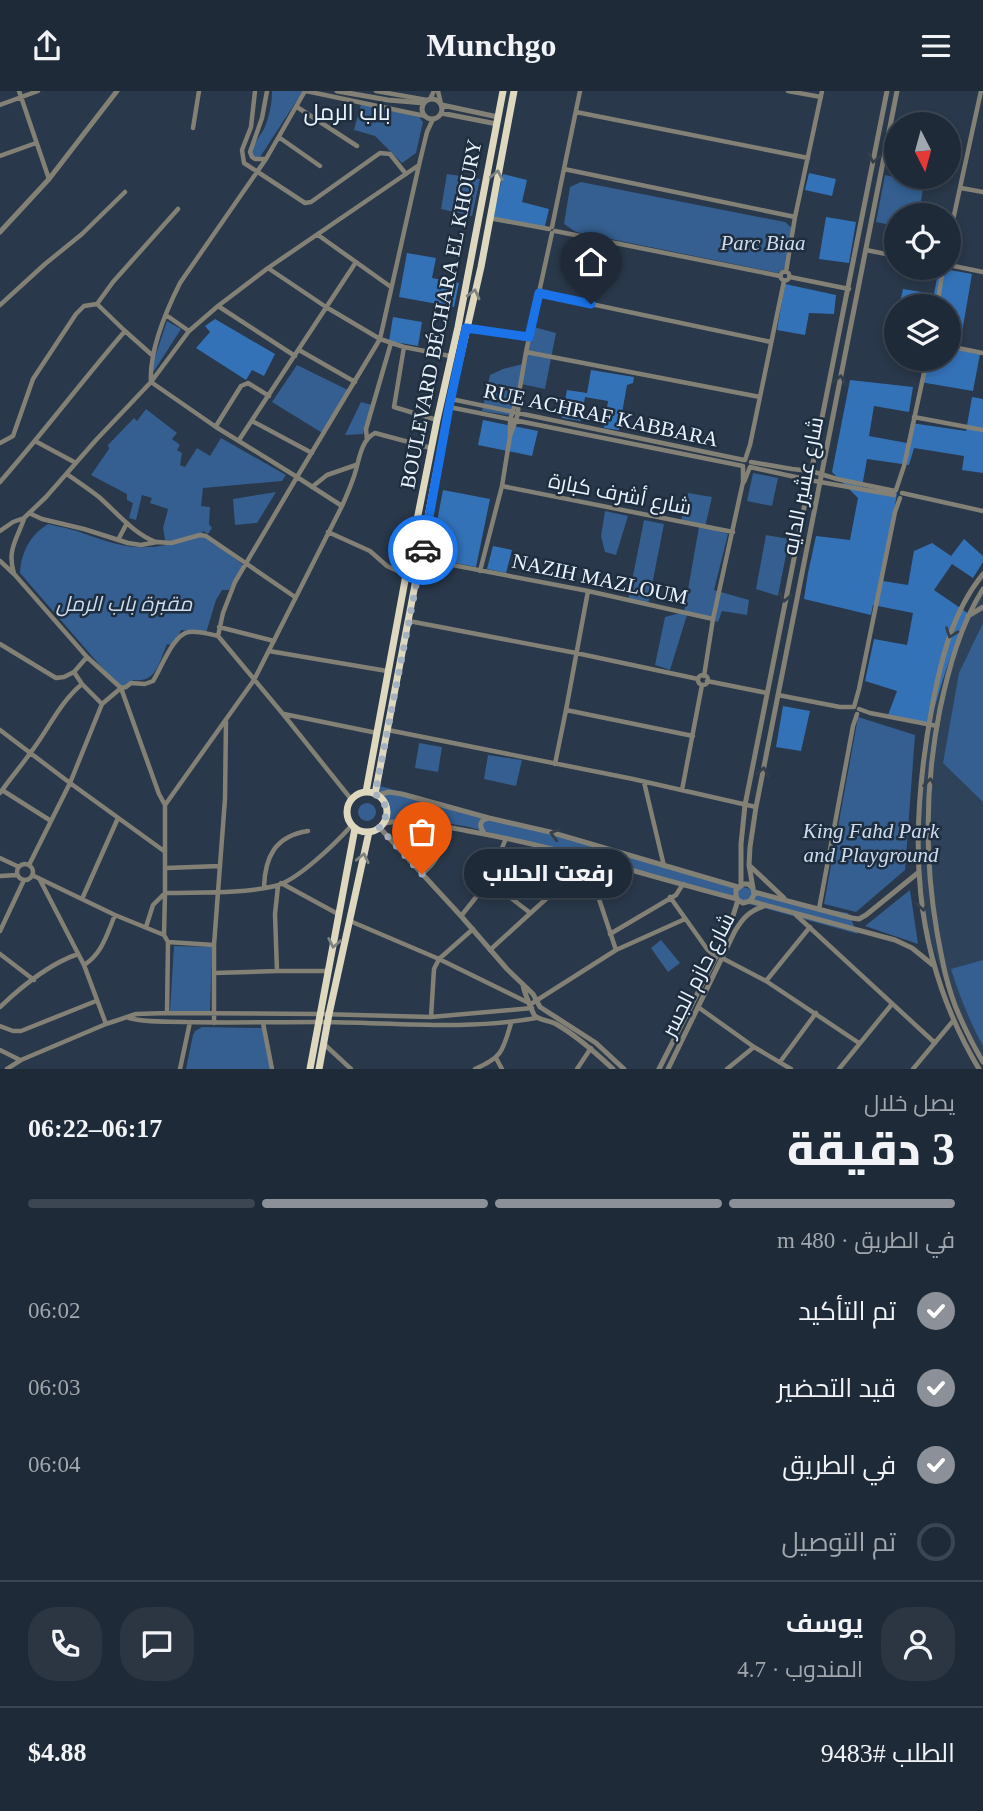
<!DOCTYPE html>
<html lang="ar">
<head>
<meta charset="utf-8">
<style>
  :root { --surface:#1f2a38; --page:#2c3643; --text:#f1f3f6; --muted:#a1a7ae; --line:#3c4653; --accent:#8c9099 }
  body { margin:0; font-family:"Times New Roman",Cairo,serif; background:var(--page); color:var(--text); direction:rtl; height:100vh; display:flex; flex-direction:column; font-size:26px; white-space:nowrap }
  * { box-sizing:border-box; margin:0 }
  p { font-size:23px; color:var(--muted) }
  .icon { flex:none; width:38px; height:38px; fill:none; stroke:currentColor; stroke-width:2; stroke-linecap:round; stroke-linejoin:round }
  .map { position:relative; height:978px; overflow:hidden; direction:ltr }
  .drawer { display:flex; flex-direction:column; background:var(--surface); flex:1 }
  .drawer>* { flex:none }
  .needle { width:46px; rotate:174deg }
  .fabs { position:absolute; left:884px; top:21px; display:grid; gap:14px }
  .fabs a { display:grid; place-items:center; width:77px; height:77px; border-radius:50%; background:var(--surface); box-shadow:0 4px 10px #0003,0 0 0 2px var(--line); font-size:35px }
  .pin { position:absolute; display:grid; place-items:center; width:60px; height:60px; color:#fff; margin:-72px -30px; border-radius:50% 50% 50% 0; rotate:-45deg; box-shadow:0 0 7px #0007 }
  .pin .icon { rotate:45deg }
  .courier { position:absolute; display:grid; place-items:center; width:70px; height:70px; margin:-35px; border:5px solid #1a73e8; border-radius:50%; background:#fff; color:#222; box-shadow:0 2px 9px #0007 }
  .bubble { position:absolute; height:49px; border-radius:24px; background:var(--surface); box-shadow:0 4px 10px #0003,0 0 0 2px var(--line); font-size:23px; font-weight:800; line-height:49px; text-align:center; direction:rtl }
  .headline em { font-style:normal; font-weight:800 }
  .headline div { display:flex; flex-direction:column-reverse }
  .headline { display:flex; align-items:center; justify-content:space-between; height:119px; padding:0 28px }
  h1 { font-size:46px; font-weight:800; line-height:52px }
  .bar { display:grid; grid-template-columns:repeat(4,1fr); gap:10px 7px; align-content:center; height:84px; padding:0 28px }
  .bar i { height:9px; border-radius:5px; background:var(--line) }
  .bar .active { background:var(--accent) }
  .bar p { grid-column:span 4 }
  .line { display:flex; align-items:center; gap:18px; padding:0 28px; border-top:2px solid var(--line) }
  .line div { flex:1 }
  .round { display:grid; place-items:center; flex:none; width:74px; height:74px; border-radius:28px; background:var(--page) }
  ol { padding:0 28px; list-style:none }
  li { display:flex; align-items:center; gap:21px; height:77px }
  li p { margin-inline-start:auto }
  li .icon { padding:7px; border-radius:50%; background:var(--accent); color:#fff; stroke-width:4 }
  li:last-child { color:var(--muted) }
  li i { width:38px; height:38px; border:4px solid var(--line); border-radius:50% }
  header { display:flex; justify-content:space-between; align-items:center; height:91px; padding:0 28px; background:var(--surface); font-size:32px; font-weight:800 }
  .map>svg:first-child { display:block }
</style>
</head>
<body>
<header><svg class="icon" aria-label="menu" viewBox="0 0 24 24"><path d="M4 6h16M4 12h16M4 18h16"/></svg>Munchgo<svg class="icon" aria-label="share" viewBox="0 0 24 24"><path d="M12 15V3M7 8l5-5 5 5M5 13v7h14v-7"/></svg></header>
<div class="map">
<svg width="983" height="978" viewBox="0 0 983 978">
  <rect width="100%" height="100%" fill="#29384a"/>
  <path fill="#2e4259" d="M983 499V973L945 892 925 832 917 739 930 634 939 599 951 565 965 532Z"/>
  <path fill="#345f90" d="M272 0H303L260 66H256L252 64C252 53 259 47 264 38 269 26 272 14 272 0Z
    M361 13 419 26 423 31 416 62 402 72 375 45 354 39Z
    M447 83 480 88 472 125 441 118Z
    M885 84 924 92 920 116 953 123 949 145 948 124H896V135L876 131Z
    M581 91 785 131 793 138 787 175 778 182 576 141 564 133 570 96Z
    M167 230 181 238 154 280 151 278Z
    M534 236 556 242 545 298 521 293 514 325 482 320 490 284 503 278 523 273Z
    M297 274 350 300 324 343 272 311Z
    M361 311 372 314 363 343 345 344Z
    M146 318 177 342 172 348 180 354 177 359 182 362 180 374 185 376 197 357 210 365 221 347 286 384 282 390 203 397 201 415 210 416 209 433 212 437 208 443 203 440 202 442 243 474 229 499H222L216 509 206 542 181 539 174 555 167 553C159 571 157 592 133 589L123 601 20 482C21 461 30 444 48 433 60 436 73 438 85 443 115 453 133 460 166 454L163 437 168 418 150 412 152 407 142 404 136 429 129 427 133 412 127 409V403L91 384 109 358 108 354 134 327 137 330Z
    M753 382 778 387 772 415 747 410Z
    M276 401 257 432 235 434 233 408Z
    M688 402 712 406 705 436 728 443 714 499 749 509 747 524 722 520 718 531 687 524 670 579 655 574 665 526 684 521 699 436 681 431Z
    M605 420 628 425 616 464 605 461 601 445Z
    M644 429 664 433 648 514 628 510Z
    M766 444 789 448 778 505 756 498Z
    M983 532V711L943 672 959 582Z
    M858 626 915 644 905 779 856 821 824 813Z
    M419 652 442 656 438 681 415 677Z
    M488 664 522 669 516 695 484 688Z
    M373 693 815 816 848 822 858 843 469 736 440 731 387 729 385 718Z
    M358 721a9 9 0 1 1 18 0a9 9 0 1 1-18 0Z
    M910 799 918 853 865 835Z
    M661 849 680 872 668 881 651 857Z
    M174 855 212 856 210 920H170Z
    M983 869V955C970 931 959 904 951 878Z
    M202 936 262 937 271 978H186L193 944 195 940Z"/>
  <path fill="#3472b8" d="M809 82 836 88 832 105 805 99Z
    M503 83 527 89 522 111 549 118 544 139 493 127Z
    M826 126 856 131 849 172 819 168Z
    M407 162 436 167 432 187 459 192 454 216 399 206Z
    M939 177 972 183 959 259 980 263 973 300 920 291 925 268H948V215H899L903 198 934 203Z
    M785 193 836 204 834 223 809 222 805 244 777 239Z
    M393 226 422 231 418 255 389 250Z
    M215 228 275 263 264 285 252 279 246 289 196 257 210 241 205 235Z
    M591 279 634 286 633 292 627 294 619 339 604 337 608 310 585 306 581 330 562 327 567 299 587 302Z
    M850 289 913 296 909 321 874 315 869 345 907 352 911 332 966 340 972 306 983 308V382L962 379 964 365 914 357 909 374 867 368 862 396 897 402 883 490 908 494 914 460 932 452 951 465 964 448 983 465V471L973 487 952 473 934 499 969 523C951 558 940 596 930 634L888 624 897 600 865 590 874 548 907 554 913 522 873 514 871 524 804 508 808 482 816 445 850 449 858 407 832 381Z
    M483 329 538 340 532 365 478 354Z
    M443 399 490 408 476 476 430 467Z
    M493 455 512 459 506 482 487 478Z
    M783 615 810 620 801 660 776 656Z"/>
  <g fill="none" stroke-linecap="round" stroke-linejoin="round">
    <path stroke="#838176" stroke-width="4.5" d="M19 0 49 88
      M255 0 251 36 242 59 244 72 305 112 311 111 380 62 390 63 406 83
      M306 0 425 25
      M376 0 427 9
      M438 0 441 13
      M788 0 821 6
      M430 8 434 0
      M0 14 38 0
      M297 16 357 55
      M576 21 808 67
      M193 37 199 0
      M280 47 320 75
      M0 65 36 52
      M265 68H255L252 66 250 61 262 27 267 0
      M564 78 795 126
      M961 97 983 101
      M489 127 549 138
      M552 136 580 0
      M555 140 780 185
      M318 144 391 196
      M948 152 981 0
      M866 159 896 165
      M949 174 983 181
      M268 177 326 216 380 248 404 256 450 265
      M780.5 185a4.5 4.5 0 1 1 9 0a4.5 4.5 0 1 1-9 0Z
      M786 181 795 126 822 0
      M790 186 849 198
      M539 202 771 251
      M97 213 125 240
      M0 214 45 173 82 143 125 101
      M218 215 295 265
      M937 215 943 178
      M166 224 189 240
      M465 237 529 246
      M948 255 983 262
      M404 256 394 316 437 329
      M299 259 355 291
      M526 261 760 306
      M451 308 744 369
      M449 316 743 375
      M914 326 983 339
      M252 330 312 362
      M216 335 241 295 248 292 269 305
      M510 345 518 323 519 302 526 261 552 142
      M239 349 356 171
      M367 349 366 338 391 252
      M35 350 76 372
      M0 352 13 345 33 288 76 223 84 215 97 213 113 191 178 118
      M745 369 750 354 784 190
      M751 371 792 378 811 380 837 388 895 400
      M750 376 809 389 894 404
      M67 383C78 391 89 398 99 406 117 422 134 443 156 451
      M0 391C43 342 82 290 125 240L152 264
      M744 391 750 376
      M502 395 733 441
      M312 396 327 384 356 374
      M896 399 904 375 927 268
      M902 402 983 420
      M342 415 297 386 380 248 419 74 427 41 433 28
      M29 422 42 428 84 438 128 452 141 454 157 451 171 452 200 444 206 445 295 506
      M0 440 13 431 24 427 46 406 96 349 151 291C149 259 166 220 180 192L266 68 305 0
      M328 441 370 460 387 475 406 484
      M118 449 127 432
      M421 468 588 500 713 528
      M0 470 15 484 87 566
      M480 480 502 395 510 345V329L518 304
      M14 483C7 459 16 450 24 428
      M588 500 566 619 693 645
      M409 530 576 562 698 588
      M219 536 274 550
      M218 545 223 522 235 491 297 386 216 336 151 291 189 240 218 215 268 177 419 74
      M218 545 283 623 351 708
      M0 553 56 587 64 586 74 581
      M269 560 387 580
      M698 589a5 5 0 1 1 10 0a5 5 0 1 1-10 0Z
      M704 585 713 528 743 391V376
      M707 590 767 602
      M778 604 840 616H853
      M854 616 859 598 895 421 900 407
      M859 618 870 622 937 635
      M284 623 377 642
      M0 639 70 692 164 760
      M388 639 633 688 756 716
      M555 673 566 619
      M644 691 664 775
      M2 699 51 730
      M682 699 702 594
      M0 702C10 688 21 675 31 661 48 639 60 611 82 593
      M165 714 159 703 121 597 87 566 74 581 82 593 102 613 121 597 126 596 131 592 145 593 153 590C161 578 173 543 189 541 198 540 209 543 218 545
      M571 762C579 781 585 782 602 771
      M0 767 19 776
      M17 781a8 8 0 1 1 16 0a8 8 0 1 1-16 0Z
      M29 774 70 692 102 613
      M166 777 220 775
      M589 778 616 859
      M422 783C436 772 445 754 449 737
      M32 784 115 824 164 844 168 851 214 854
      M0 785 17 784
      M40 789 84 874 106 933
      M489 790 529 821
      M281 792 338 823
      M264 796C265 766 275 745 308 740
      M670 806 707 858 716 866
      M82 808 118 727
      M819 818 853 635 857 623
      M796 824 935 952
      M461 825 489 790 506 747
      M350 830 439 868 531 913 616 859 685 828
      M146 836 153 814 165 802C200 801 242 803 275 795 297 790 336 752 352 734
      M0 840 24 789
      M610 843 676 804 683 793
      M164 844 165 802V714L254 589 342 415C346 406 350 397 353 388 359 374 359 350 375 342L431 357
      M490 859 580 777
      M0 863 34 889
      M722 867 766 890 859 952
      M84 874C102 863 107 843 115 824
      M277 880 275 823 278 795
      M214 882 277 880H328
      M766 890 810 836
      M0 916C22 895 49 873 78 863
      M698 916 754 956 791 978
      M167 922 168 851
      M431 926 434 878 439 868 473 838
      M129 927C147 932 168 930 187 931 231 932 273 931 317 931 390 931 464 940 536 927
      M214 932V854L225 708 226 630
      M263 932 272 978
      M0 935 13 940H21L96 910
      M324 953 351 978
      M0 959 20 969
      M496 967 502 978
      M780 971 816 922
      M7 978 21 969 106 933 136 923 167 922 320 923 431 926 532 917
      M180 978 190 931
      M475 978C503 966 503 959 511 932
      M577 978 591 957
      M727 978 754 956
      M839 978 892 913
      M913 978 953 930"/>
    <path stroke="#838176" stroke-width="5" d="M337 0 388 9 424 12
      M422 18a10 10 0 1 1 20 0a10 10 0 1 1-20 0Z
      M442 14 498 26
      M441 22 497 33
      M0 141 49 88 117 0
      M983 498C960 535 949 576 940 618 925 693 924 766 937 841 942 869 947 897 959 924 966 940 974 956 983 971
      M968 525 983 516
      M378 704 389 701 402 703 489 727 550 741 738 796
      M384 732C411 728 441 735 468 740 560 756 647 785 737 808
      M422 733 426 710
      M379 736 461 825 507 878 533 903 540 916 596 952 624 978
      M484 742C479 735 479 729 489 727
      M750 775 784 807
      M741 794V753L745 714 887 0
      M753 797 749 774 750 756 756 716 897 0
      M754 801 852 827 859 828 866 824 919 781
      M750 810 895 849 912 857 933 874
      M523 894C523 898 533 923 535 925 540 929 550 930 556 933 577 945 596 962 613 978
      M659 978 716 866 732 828 738 809 736 805V799L743 793H748L753 797 754 804 750 810 743 812 738 809
      M668 978 735 840C743 827 749 820 764 815
      M979 978C910 862 908 745 932 616 941 569 952 521 983 483"/>
    <path stroke="#ded8bf" stroke-width="7" d="M366 701 406 484 437 329 458 236 503 0
      M347 721a20 20 0 1 1 40 0a20 20 0 1 1-40 0Z
      M375 703 449 316 481 176 514 0
      M310 978 355 737
      M319 978 329 923 369 741"/>
  </g>
  <defs><path id="oneway-chevron" d="M-2-3.5L2.5 0L-2 3.5" fill="none" stroke-width="1.6" stroke-linecap="round" stroke-linejoin="round" transform="scale(1.75)"/></defs>
  <g stroke="#333f4a">
    <use href="#oneway-chevron" transform="translate(874 67) rotate(101)"/>
    <use href="#oneway-chevron" transform="translate(840 289) rotate(-79)"/>
    <use href="#oneway-chevron" transform="translate(785 506) rotate(101)"/>
    <use href="#oneway-chevron" transform="translate(951 542) rotate(110)"/>
    <use href="#oneway-chevron" transform="translate(763 681) rotate(-79)"/>
    <use href="#oneway-chevron" transform="translate(930 692) rotate(-84)"/>
    <use href="#oneway-chevron" transform="translate(555 743) rotate(-165)"/>
    <use href="#oneway-chevron" transform="translate(923 815) rotate(82)"/>
  </g>
  <g stroke="#7e837f">
    <use href="#oneway-chevron" transform="translate(497 84) rotate(-79)"/>
    <use href="#oneway-chevron" transform="translate(474 203) rotate(-76)"/>
    <use href="#oneway-chevron" transform="translate(363 767) rotate(-78)"/>
    <use href="#oneway-chevron" transform="translate(334 852) rotate(101)"/>
  </g>
  <g fill="none" stroke-linecap="round" stroke-linejoin="round">
    <path stroke="#a6b2c0" stroke-width="7" stroke-dasharray="0 12.6" d="M422 783 379 736C390 725 388 711 375 703L423 459"/>
    <path stroke="#1a73e8" stroke-width="9" d="M423 459 449 316 466 237 529 246 539 202 591 213"/>
  </g>
  <g text-anchor="middle" dominant-baseline="central" stroke-width="5" stroke-linejoin="round" paint-order="stroke">
    <g font-size="21" font-style="italic" fill="#cddcef" stroke="#1f2e3f">
      <text x="763" y="152">Parc Biaa</text>
      <text x="124" y="513">مقبرة باب الرمل</text>
      <text x="871" y="740">King Fahd Park<tspan x="871" dy="24">and Playground</tspan></text>
    </g>
    <g font-size="21" fill="#eaf4ff" stroke="#1f2e3f">
      <text transform="translate(441 223) rotate(-79)">BOULEVARD BÉCHARA EL KHOURY</text>
      <text transform="translate(601 324) rotate(12)">RUE ACHRAF KABBARA</text>
      <text transform="translate(803 395) rotate(-79)">شارع عشير الدايه</text>
      <text transform="translate(620 403) rotate(11)">شارع أشرف كبارة</text>
      <text transform="translate(600 488) rotate(12)">NAZIH MAZLOUM</text>
      <text transform="translate(698 884) rotate(-63)">شارع حازم الجسر</text>
    </g>
    <g font-size="23" fill="#eaf4ff" stroke="#1f2e3f">
      <text x="347" y="21">باب الرمل</text>
    </g>
  </g>
</svg>
<div class="fabs">
<a><svg class="needle" viewBox="-14 -14 28 28"><path d="M0-13l5 13h-10z" fill="#e53935"/><path d="M0 13l5-13h-10z" fill="#a1a7ae"/></svg></a>
<a><svg class="icon" aria-label="locate" viewBox="0 0 24 24"><circle cx="12" cy="12" r="6"/><path d="M12 2v4M12 18v4M2 12h4M18 12h4"/></svg></a>
<a><svg class="icon" aria-label="layers" viewBox="0 0 24 24"><path d="M12 4l9 5-9 5-9-5zM3 14l9 5 9-5"/></svg></a>
</div>
<div class="pin" style="left:422px;top:783px;background:#ea580c"><svg class="icon" aria-label="bag" viewBox="0 0 24 24"><path d="M5 8h14l-1 12H6zM9 8a3 3 0 0 1 6 0"/></svg></div>
<div class="pin" style="left:591px;top:213px;background:#1f2937"><svg class="icon" aria-label="home" viewBox="0 0 24 24"><path d="M3 11l9-7 9 7M6 9v11h12V9"/></svg></div>
<div class="courier" style="left:423px;top:459px"><svg class="icon" aria-label="car" viewBox="0 0 24 24"><path d="M5 17H2v-5l4-1 3-4h7l3 4 3 1v5h-3M9 17h6M6 11h13"/><circle cx="7" cy="17" r="2"/><circle cx="17" cy="17" r="2"/></svg></div>
<div class="bubble" style="left:464px;top:758px;width:168px">رفعت الحلاب</div>
</div>
<section class="drawer">
<div class="headline"><div><h1>3 دقيقة</h1><p>يصل خلال</p></div><em>06:17–06:22</em></div>
<div class="bar"><i class="active"></i><i class="active"></i><i class="active"></i><i></i><p>في الطريق · 480 m</p></div>
<ol>
<li><svg class="icon" aria-label="check" viewBox="0 0 24 24"><path d="M5 12l5 5 9-10"/></svg>تم التأكيد<p>06:02</p></li>
<li><svg class="icon" aria-label="check" viewBox="0 0 24 24"><path d="M5 12l5 5 9-10"/></svg>قيد التحضير<p>06:03</p></li>
<li><svg class="icon" aria-label="check" viewBox="0 0 24 24"><path d="M5 12l5 5 9-10"/></svg>في الطريق<p>06:04</p></li>
<li><i></i>تم التوصيل</li>
</ol>
<div class="line" style="height:126px"><a class="round"><svg class="icon" aria-label="person" viewBox="0 0 24 24"><circle cx="12" cy="8" r="4"/><path d="M4 21q1-7 8-7t8 7"/></svg></a><div><b>يوسف</b><p>المندوب · 4.7</p></div><a class="round"><svg class="icon" aria-label="chat" viewBox="0 0 24 24"><path d="M4 5h16v11H9l-5 4z"/></svg></a><a class="round"><svg class="icon" aria-label="phone" viewBox="0 0 24 24"><path d="M5 4h4l2 5-3 2q2 4 5 5l2-3 5 2v4C11 20 4 13 5 4z"/></svg></a></div>
<div class="line" style="height:91px"><div>الطلب #9483</div><b>$4.88</b></div>
</section>
</body>
</html>
